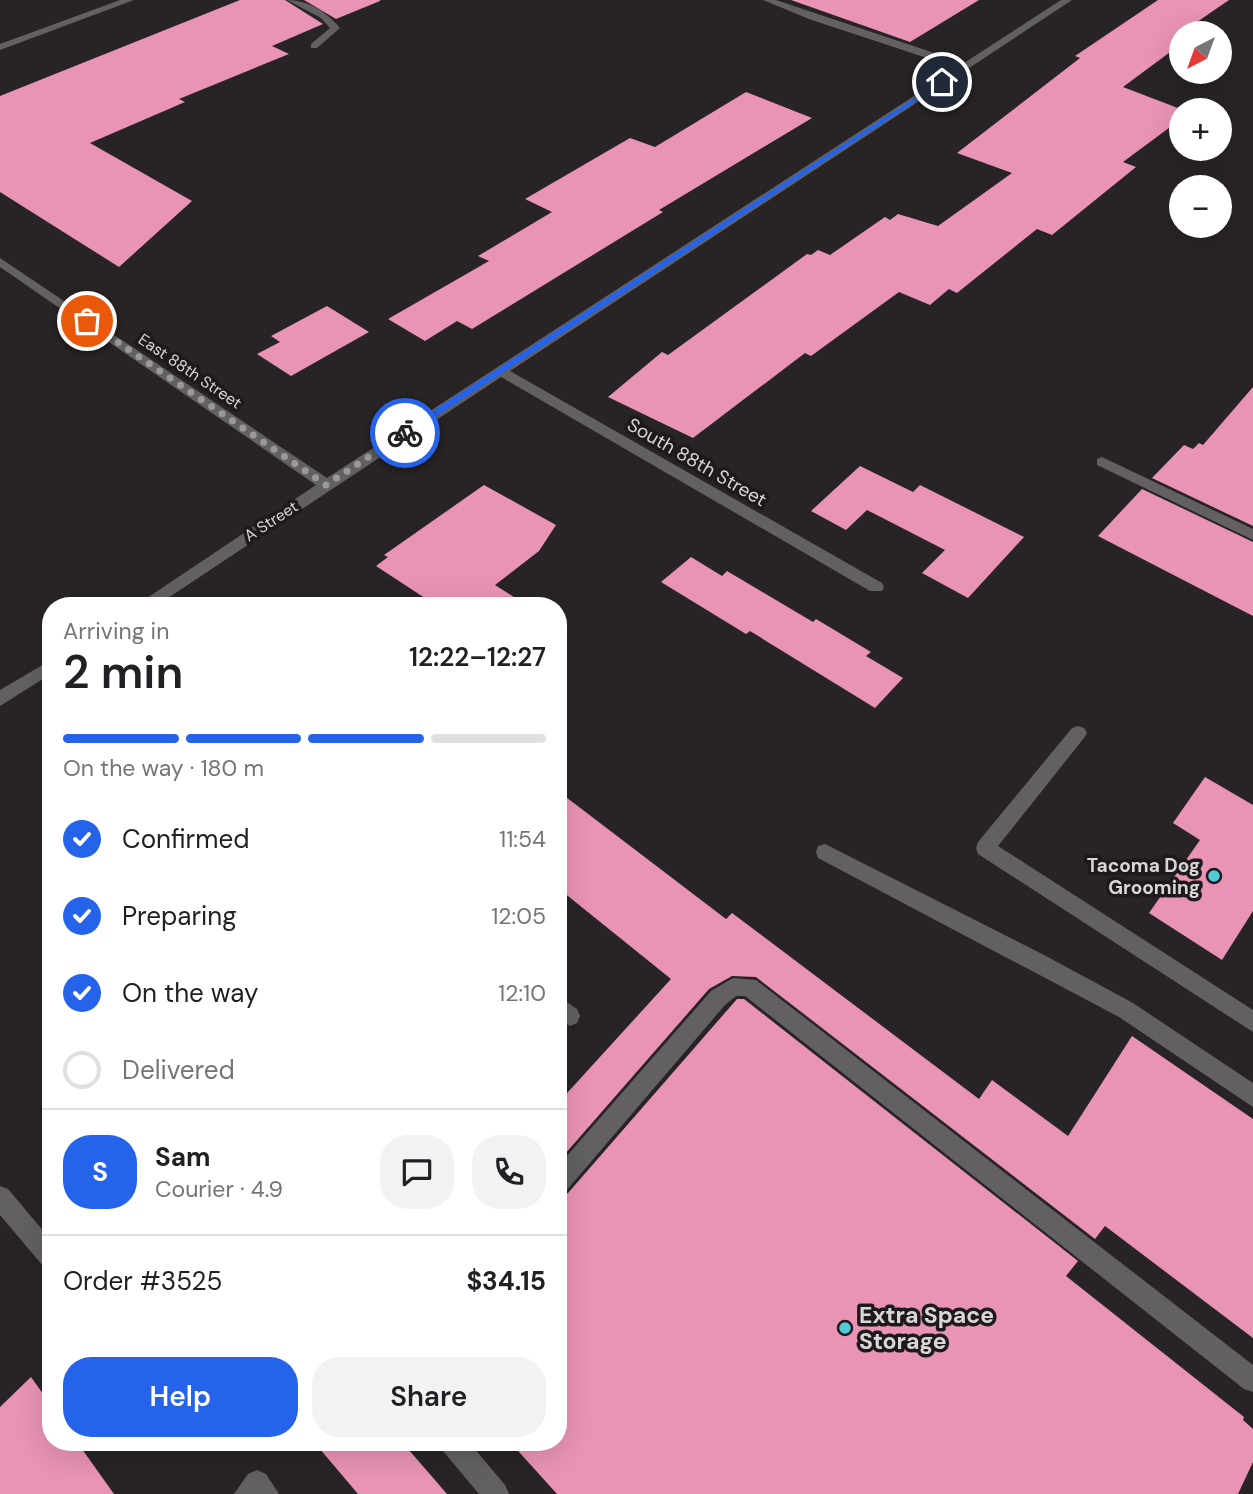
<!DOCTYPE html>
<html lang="en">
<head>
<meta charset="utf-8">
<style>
  :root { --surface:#fff; --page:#f2f2f2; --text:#202124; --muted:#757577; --line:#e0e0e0; --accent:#2563eb }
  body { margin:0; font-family:"DM Sans",sans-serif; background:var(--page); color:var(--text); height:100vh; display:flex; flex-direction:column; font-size:26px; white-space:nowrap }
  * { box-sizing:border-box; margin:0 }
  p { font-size:23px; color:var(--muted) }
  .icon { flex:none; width:38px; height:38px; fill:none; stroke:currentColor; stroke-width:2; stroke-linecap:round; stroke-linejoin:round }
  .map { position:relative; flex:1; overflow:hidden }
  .drawer { position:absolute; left:42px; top:597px; width:525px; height:854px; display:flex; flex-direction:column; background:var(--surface); border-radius:28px; box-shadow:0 7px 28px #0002 }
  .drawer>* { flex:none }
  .needle { width:46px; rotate:221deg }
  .fabs { position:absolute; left:1169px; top:21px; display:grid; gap:14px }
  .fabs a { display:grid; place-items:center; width:63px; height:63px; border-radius:50%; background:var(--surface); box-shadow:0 7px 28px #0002; font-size:35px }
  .pin { position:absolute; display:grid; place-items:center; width:60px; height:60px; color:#fff; margin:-30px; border:4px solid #fff; border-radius:50%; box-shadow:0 2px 7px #0007 }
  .courier { position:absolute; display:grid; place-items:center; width:70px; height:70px; margin:-35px; border:5px solid #2563eb; border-radius:50%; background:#fff; color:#222; box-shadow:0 2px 9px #0007 }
  .headline em { font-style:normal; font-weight:600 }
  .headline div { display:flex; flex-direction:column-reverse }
  .headline { display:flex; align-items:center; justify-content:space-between; height:119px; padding:0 21px }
  h1 { font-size:46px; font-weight:600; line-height:52px }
  .bar { display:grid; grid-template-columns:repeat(4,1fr); gap:10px 7px; align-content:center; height:84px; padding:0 21px }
  .bar i { height:9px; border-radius:5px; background:var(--line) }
  .bar .on { background:var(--accent) }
  .bar p { grid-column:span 4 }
  .line { display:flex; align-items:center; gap:18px; padding:0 21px; border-top:2px solid var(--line) }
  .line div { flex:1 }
  .round { display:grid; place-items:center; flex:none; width:74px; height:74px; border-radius:28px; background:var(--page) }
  ol { padding:0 21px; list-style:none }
  li { display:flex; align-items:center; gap:21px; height:77px }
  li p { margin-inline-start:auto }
  li .icon { padding:7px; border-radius:50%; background:var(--accent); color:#fff; stroke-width:4 }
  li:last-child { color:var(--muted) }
  li i { width:38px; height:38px; border:4px solid var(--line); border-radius:50% }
  .action { display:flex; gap:14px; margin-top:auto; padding:14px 21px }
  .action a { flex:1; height:80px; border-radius:28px; background:var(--accent); color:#fff; font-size:28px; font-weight:600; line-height:80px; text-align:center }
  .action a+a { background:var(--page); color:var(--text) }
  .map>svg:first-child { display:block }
</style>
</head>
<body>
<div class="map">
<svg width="1253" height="1494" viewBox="0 0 1253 1494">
  <rect width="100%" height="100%" fill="#282425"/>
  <path fill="#e993b6" d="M240 0H285L323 24 272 46 289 54 179 99 185 102 90 143 192 201 119 267 0 192V96Z
    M304 0H380V1L336 19Z
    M791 0H979L910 42Z
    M1158 0H1229L1181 33V44L1123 87 1183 110 1181 119 1123 162 1136 167 1052 235 1037 229 957 293 949 289 930 305 899 292 811 356 805 353 693 438 608 397 662 352 668 355 807 254 811 255 818 250 830 255 885 217 890 220 898 214 938 226 1012 173 957 153 1080 58 1075 56Z
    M746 92 812 118 659 210 663 212 472 329 457 321 425 341 388 319 489 261 478 256 552 212 525 199 630 138 655 147Z
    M327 306 369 332 291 376 257 354 280 342 271 336Z
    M1253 387V526L1152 478 1184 445 1193 449 1199 443 1203 445Z
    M860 466 913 492 920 485 1024 537 968 598 922 573 945 550 867 510 846 530 811 511Z
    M484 485 556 525 539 551 495 585 528 606H437L376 566 388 557 384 555Z
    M1142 489 1253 542V616L1098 536Z
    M691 557 722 576 727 571 813 622 816 619 871 652 866 656 903 678 875 708 750 631 746 634 661 582Z
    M1205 777 1253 805V911L1222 960 1149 913 1200 840 1173 823Z
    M558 791 726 919 732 913 979 1099 992 1080 1068 1136 1132 1036 1253 1119V1338L1105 1226 1095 1239 756 977 732 976 709 989 558 1162V1103L671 979 558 888Z
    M737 999H744L1078 1261 1066 1276 1244 1417 1243 1420 1253 1429V1462L1238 1494H557L510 1442H558V1196L568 1193Z
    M31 1377 51 1405V1442H77L114 1494H0V1407Z
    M314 1442H402L447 1494H358Z"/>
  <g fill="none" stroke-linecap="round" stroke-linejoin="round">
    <path fill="#626060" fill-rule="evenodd" d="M287 0C308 0 327 12 340 28L317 48H311V44L330 28 321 18Z
      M1102 457 1253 529V540L1097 465V459Z
      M1078 726 1084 728 1087 733 1084 738 998 846 1253 1010V1032L978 854 976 848 978 842 1072 728Z
      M825 844 1046 956 1133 1003 1253 1083V1107L1119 1017 818 858 816 852 818 846Z
      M733 978 756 980 1253 1365V1392L1244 1389 745 996H736L725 1005 566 1191 558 1194V1166L711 991Z
      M558 996 577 1009 580 1016 577 1023 570 1026 558 1019Z
      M0 1186 8 1189 51 1240V1270L43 1266 0 1215Z
      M439 1442H469L505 1485 509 1494H479L443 1451Z
      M257 1470 266 1474 279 1494H234L248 1474Z"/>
    <path fill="#626060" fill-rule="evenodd" d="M120 0H134L0 50V44Z
      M763 0H776L964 63 1061 0H1072L510 371 882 583 884 587 882 591H870L501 377 156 606H135L316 485 0 267V258L327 478 957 68 809 19Z
      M51 660V674L0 706V690Z"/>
  </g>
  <path fill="#2563eb" d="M942 80 944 83 408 435H402V431Z"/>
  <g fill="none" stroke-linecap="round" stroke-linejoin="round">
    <path stroke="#9b9899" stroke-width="7" stroke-dasharray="0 12.6" d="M87 321 326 485 405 433"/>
  </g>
  <g fill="#52cbd7" stroke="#1e1a1c" stroke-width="2.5">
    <circle cx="1214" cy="876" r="7"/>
    <circle cx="845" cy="1328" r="7"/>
  </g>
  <g text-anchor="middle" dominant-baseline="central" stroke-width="7" stroke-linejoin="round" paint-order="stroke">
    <g font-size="16" fill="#d9d6d7" stroke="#1e1a1c">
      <text transform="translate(190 371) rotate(34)">East 88th Street</text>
      <text transform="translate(271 521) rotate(-33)">A Street</text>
    </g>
    <g font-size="19" fill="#d9d6d7" stroke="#1e1a1c">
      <text transform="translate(697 462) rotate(30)">South 88th Street</text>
    </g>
    <g font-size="19" font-weight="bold" fill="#d9d6d7" stroke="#1e1a1c" text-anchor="end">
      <text x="1200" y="865">Tacoma Dog<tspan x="1200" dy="22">Grooming</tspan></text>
    </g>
    <g font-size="23" font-weight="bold" fill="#d9d6d7" stroke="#1e1a1c" text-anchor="start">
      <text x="859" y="1315">Extra Space<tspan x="859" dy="26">Storage</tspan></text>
    </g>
  </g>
</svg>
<div class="fabs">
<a><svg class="needle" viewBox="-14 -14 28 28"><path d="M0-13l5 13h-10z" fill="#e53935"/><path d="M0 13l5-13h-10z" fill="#757577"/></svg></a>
<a>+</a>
<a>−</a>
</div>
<div class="pin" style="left:87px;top:321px;background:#ea580c"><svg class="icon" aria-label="bag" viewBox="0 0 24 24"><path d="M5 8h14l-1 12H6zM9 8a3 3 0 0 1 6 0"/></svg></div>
<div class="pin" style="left:942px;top:82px;background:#1f2937"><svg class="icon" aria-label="home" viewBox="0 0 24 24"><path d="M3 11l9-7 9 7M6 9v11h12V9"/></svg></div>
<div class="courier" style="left:405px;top:433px"><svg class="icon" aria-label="bike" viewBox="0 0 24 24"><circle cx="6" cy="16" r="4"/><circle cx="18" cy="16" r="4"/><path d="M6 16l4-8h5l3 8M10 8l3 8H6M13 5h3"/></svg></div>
<section class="drawer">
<div class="headline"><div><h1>2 min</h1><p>Arriving in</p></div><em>12:22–12:27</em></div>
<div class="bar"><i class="on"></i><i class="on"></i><i class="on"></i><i></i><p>On the way · 180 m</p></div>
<ol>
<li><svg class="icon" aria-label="check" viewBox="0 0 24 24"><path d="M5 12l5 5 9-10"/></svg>Confirmed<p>11:54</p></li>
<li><svg class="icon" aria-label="check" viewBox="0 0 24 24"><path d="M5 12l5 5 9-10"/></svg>Preparing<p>12:05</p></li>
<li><svg class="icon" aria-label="check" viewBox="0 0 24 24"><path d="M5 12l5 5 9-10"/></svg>On the way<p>12:10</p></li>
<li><i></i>Delivered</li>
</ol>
<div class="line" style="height:126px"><b class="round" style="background:var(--accent);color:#fff">S</b><div><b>Sam</b><p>Courier · 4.9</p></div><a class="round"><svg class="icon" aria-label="chat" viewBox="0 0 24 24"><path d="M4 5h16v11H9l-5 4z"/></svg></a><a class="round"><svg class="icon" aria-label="phone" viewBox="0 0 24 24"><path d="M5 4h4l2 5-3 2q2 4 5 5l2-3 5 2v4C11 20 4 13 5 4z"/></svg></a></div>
<div class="line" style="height:91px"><div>Order #3525</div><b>$34.15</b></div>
<div class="action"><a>Help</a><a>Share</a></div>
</section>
</div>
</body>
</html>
